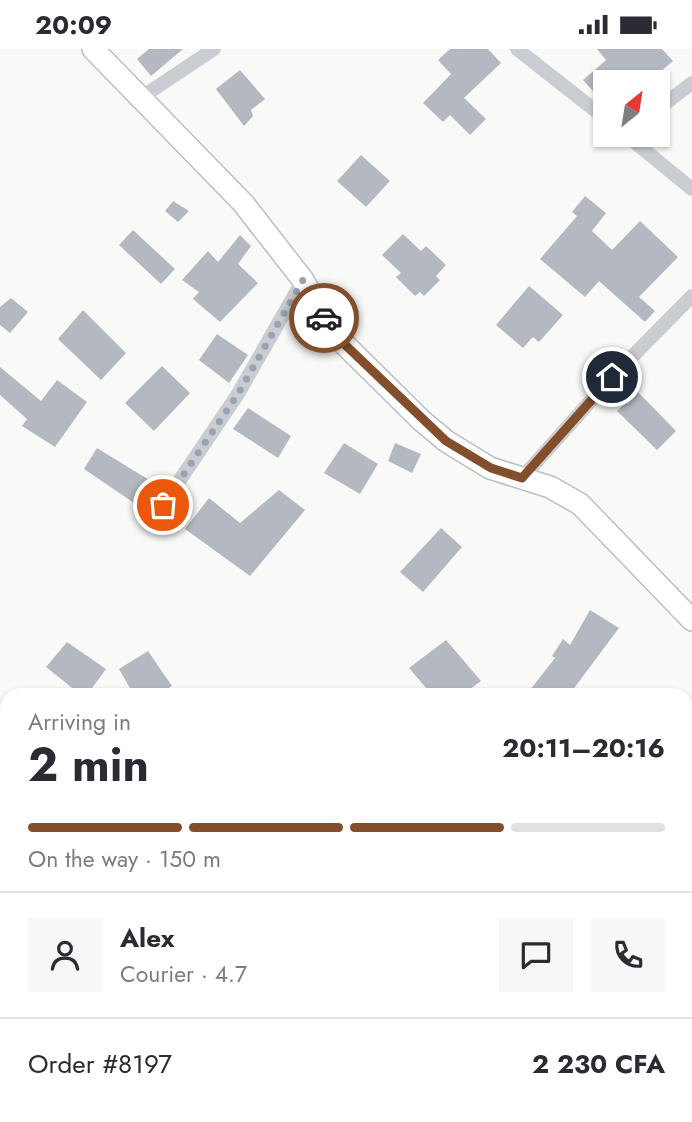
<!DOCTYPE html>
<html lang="en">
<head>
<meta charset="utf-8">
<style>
  :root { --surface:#fff; --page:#f7f7f7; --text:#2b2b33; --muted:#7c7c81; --line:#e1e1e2; --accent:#834e2b }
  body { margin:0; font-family:Jost,sans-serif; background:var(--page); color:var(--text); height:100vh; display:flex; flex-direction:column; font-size:26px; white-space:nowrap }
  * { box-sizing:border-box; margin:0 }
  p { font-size:23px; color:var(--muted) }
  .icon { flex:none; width:38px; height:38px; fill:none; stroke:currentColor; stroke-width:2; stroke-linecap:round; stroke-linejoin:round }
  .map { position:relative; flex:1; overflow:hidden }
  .panel { position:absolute; left:0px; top:639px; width:693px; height:436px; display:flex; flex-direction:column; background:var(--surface); border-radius:21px 21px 0 0; box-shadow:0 2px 5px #0004 }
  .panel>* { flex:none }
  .needle { width:46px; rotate:30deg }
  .tools { position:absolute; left:593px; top:21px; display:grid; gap:14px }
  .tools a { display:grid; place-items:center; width:77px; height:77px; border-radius:0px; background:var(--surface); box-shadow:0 2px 5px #0004; font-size:35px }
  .pin { position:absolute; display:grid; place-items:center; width:60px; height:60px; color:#fff; margin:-30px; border:4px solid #fff; border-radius:50%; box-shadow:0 2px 7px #0007 }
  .courier { position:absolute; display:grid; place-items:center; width:70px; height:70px; margin:-35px; border:5px solid #834e2b; border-radius:50%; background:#fff; color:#222; box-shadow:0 2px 9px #0007 }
  .headline em { font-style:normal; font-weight:700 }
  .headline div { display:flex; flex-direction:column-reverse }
  .headline { display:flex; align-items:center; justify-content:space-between; height:119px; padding:0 28px }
  h1 { font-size:46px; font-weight:700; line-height:52px }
  .bar { display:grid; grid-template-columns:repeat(4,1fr); gap:10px 7px; align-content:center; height:84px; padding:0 28px }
  .bar i { height:9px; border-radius:5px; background:var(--line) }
  .bar .on { background:var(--accent) }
  .bar p { grid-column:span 4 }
  .line { display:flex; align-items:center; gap:18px; padding:0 28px; border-top:2px solid var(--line) }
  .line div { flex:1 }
  .round { display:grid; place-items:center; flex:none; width:74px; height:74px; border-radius:0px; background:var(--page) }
  .status { display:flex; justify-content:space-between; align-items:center; height:49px; padding:0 35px; background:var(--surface); direction:ltr }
  .status svg { height:19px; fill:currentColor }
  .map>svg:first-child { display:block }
</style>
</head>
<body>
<div class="status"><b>20:09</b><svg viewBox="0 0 49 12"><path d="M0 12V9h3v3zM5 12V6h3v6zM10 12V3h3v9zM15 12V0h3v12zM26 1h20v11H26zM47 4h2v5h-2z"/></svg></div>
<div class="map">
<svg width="692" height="1073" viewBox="0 0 692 1073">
  <rect width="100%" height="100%" fill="#f9f9f7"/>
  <path fill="#b4b9c1" d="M149 0H183L151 27 137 10Z
    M450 0H488L501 14 464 49 486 70 470 86 450 66 443 73 423 54 451 25 438 11Z
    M597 0H662L673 12 648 33H606V57L583 31 606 11Z
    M240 21 265 50 251 61 253 67 244 77 216 40Z
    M361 106 390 132 366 158 337 132Z
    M585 147 606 164 592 182 612 201 640 172 678 208 639 248 655 262 645 273 599 232 585 248 540 210 577 167 572 163Z
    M173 152 189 162 178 173 165 162Z
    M133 181 175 220 161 235 119 196Z
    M403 185 421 202 426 197 446 216 436 227 440 231 424 247 420 243 415 247 396 228 401 224 382 206Z
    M240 186 251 197 238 215 258 234 220 273 193 250 199 243 182 231 208 202 218 213Z
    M529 237 563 266 539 293 533 288 523 299 496 276Z
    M11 249 28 263 10 284 0 276V258Z
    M83 261 126 304 101 331 58 290Z
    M217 285 248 306 229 334 199 311Z
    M162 317 190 344 154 382 125 354Z
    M0 318 41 352 57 331 87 353 55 398 22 377 27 370 0 346Z
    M637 342 676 382 657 401 617 362Z
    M248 359 291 387 278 409 233 380Z
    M344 394 378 415 360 445 324 424Z
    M395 394 421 405 412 424 388 412Z
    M97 399 154 434 137 456 84 420Z
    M279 441 305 461 250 527 185 480 209 449 240 474Z
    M441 479 462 498 423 543 400 523Z
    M590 561 619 579 569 646H526L555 609 552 607 563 590 570 596Z
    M446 591 481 632 462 646H432L409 619Z
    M67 593 106 620 87 646H81L46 618Z
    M148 602 172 637 158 646H134L119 620Z"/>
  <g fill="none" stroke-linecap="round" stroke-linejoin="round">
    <g stroke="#bbbfc5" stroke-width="24">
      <path id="secondary" d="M93 0 243 154 303 231 323 267 338 289 421 371 446 392 490 419 550 438 580 455 692 571"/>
    </g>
    <path stroke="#c9ccd0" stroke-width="14" d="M517 0 606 70
      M142 48 214 0
      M658 60 692 34
      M626 86 692 140
      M522 429 612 328 692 247
      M163 456 238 345 303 231
      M686 724 692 720
      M0 829 7 837
      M0 1044 7 1035
      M223 1068 229 1073"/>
    <use href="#secondary" stroke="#fff" stroke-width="21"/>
  </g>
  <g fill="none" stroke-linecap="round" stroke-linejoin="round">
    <path stroke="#99a2b0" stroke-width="7" stroke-dasharray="0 12.6" d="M163 456 238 345 303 231 324 269"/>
    <path stroke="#834e2b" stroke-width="9" d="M324 269 338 289 446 392 491 419 522 429 612 328"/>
  </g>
</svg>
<div class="tools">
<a><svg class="needle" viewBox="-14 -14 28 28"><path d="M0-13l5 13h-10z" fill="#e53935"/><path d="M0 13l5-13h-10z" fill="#7c7c81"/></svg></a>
</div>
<div class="pin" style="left:163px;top:456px;background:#ea580c"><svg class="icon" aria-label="bag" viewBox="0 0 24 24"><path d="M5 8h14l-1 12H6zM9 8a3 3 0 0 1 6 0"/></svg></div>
<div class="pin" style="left:612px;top:328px;background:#1f2937"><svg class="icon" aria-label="home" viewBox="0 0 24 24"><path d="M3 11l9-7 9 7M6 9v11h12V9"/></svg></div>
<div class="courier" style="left:324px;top:269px"><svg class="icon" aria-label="car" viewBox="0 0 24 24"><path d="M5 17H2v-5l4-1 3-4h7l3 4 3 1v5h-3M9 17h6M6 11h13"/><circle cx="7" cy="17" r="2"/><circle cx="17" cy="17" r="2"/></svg></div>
<section class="panel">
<div class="headline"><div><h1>2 min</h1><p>Arriving in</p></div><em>20:11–20:16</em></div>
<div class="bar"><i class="on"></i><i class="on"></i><i class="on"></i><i></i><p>On the way · 150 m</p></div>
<div class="line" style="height:126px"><a class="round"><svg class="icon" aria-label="person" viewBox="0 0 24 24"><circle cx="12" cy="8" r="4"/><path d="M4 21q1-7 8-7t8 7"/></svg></a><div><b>Alex</b><p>Courier · 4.7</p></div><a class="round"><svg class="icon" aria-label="chat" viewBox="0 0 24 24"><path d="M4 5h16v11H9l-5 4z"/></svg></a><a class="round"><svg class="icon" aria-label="phone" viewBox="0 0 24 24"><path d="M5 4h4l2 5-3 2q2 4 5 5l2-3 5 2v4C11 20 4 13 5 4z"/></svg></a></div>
<div class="line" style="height:91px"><div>Order #8197</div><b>2 230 CFA</b></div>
</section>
</div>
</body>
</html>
